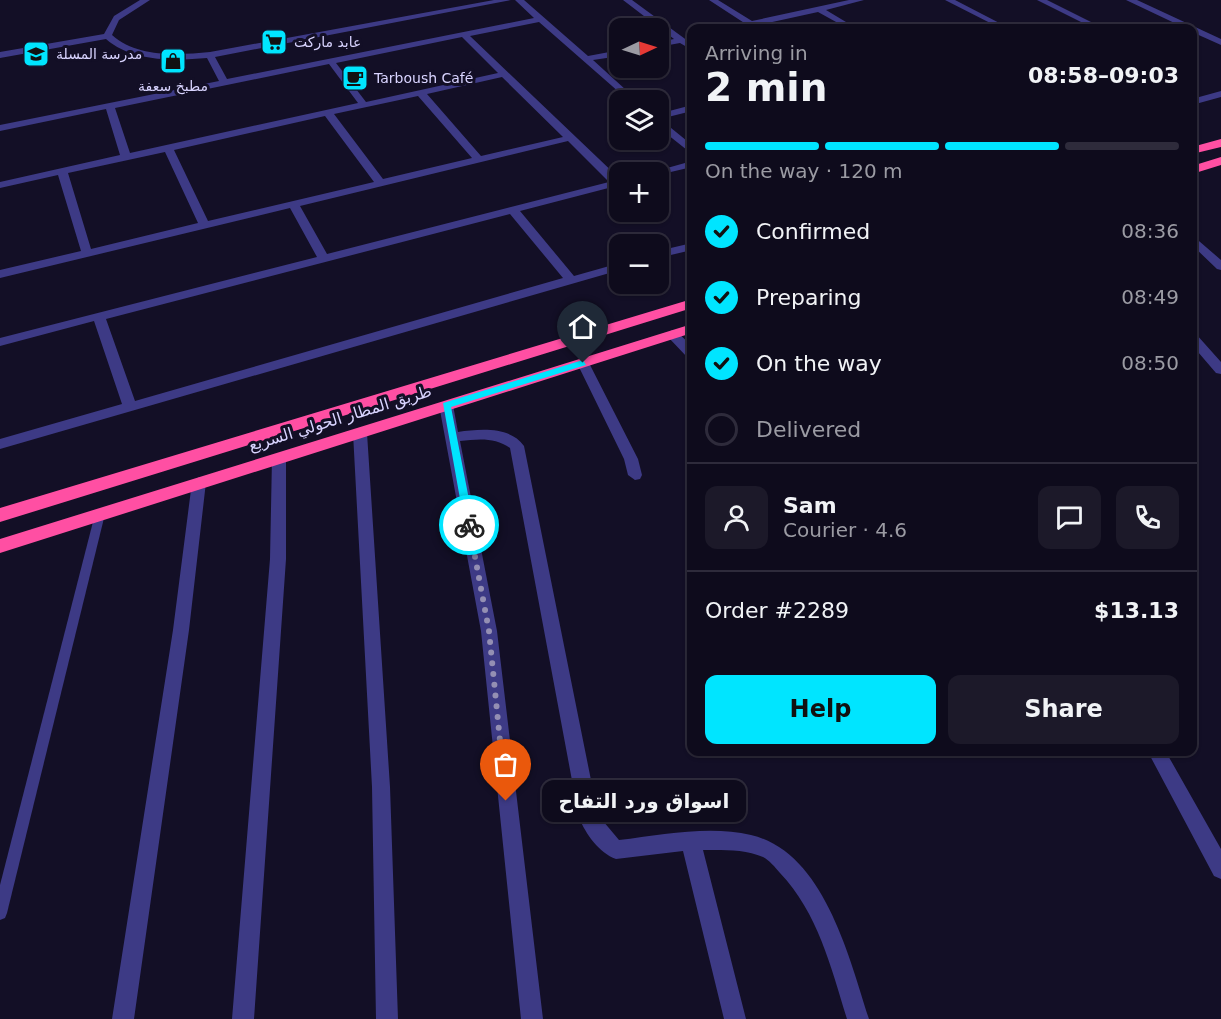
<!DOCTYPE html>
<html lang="en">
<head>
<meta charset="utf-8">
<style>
  :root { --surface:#0e0b1c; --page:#1c1929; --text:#f1f3f6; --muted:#9b9ba3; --line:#2e2b3b; --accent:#00e5ff }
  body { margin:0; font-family:"DejaVu Sans","Noto Sans Arabic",sans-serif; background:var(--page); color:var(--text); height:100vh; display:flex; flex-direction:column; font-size:22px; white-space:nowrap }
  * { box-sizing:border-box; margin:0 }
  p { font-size:20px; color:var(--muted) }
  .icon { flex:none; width:33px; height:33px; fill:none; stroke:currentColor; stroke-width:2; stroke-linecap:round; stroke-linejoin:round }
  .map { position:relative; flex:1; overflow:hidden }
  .side { position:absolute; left:687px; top:24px; width:510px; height:732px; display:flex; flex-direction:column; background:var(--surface); border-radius:12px; box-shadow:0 2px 4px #0004,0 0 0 2px var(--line) }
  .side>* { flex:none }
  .needle { width:39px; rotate:86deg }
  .tools { position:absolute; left:609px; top:18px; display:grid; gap:12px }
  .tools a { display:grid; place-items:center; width:60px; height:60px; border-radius:12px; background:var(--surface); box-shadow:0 2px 4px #0004,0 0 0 2px var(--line); font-size:30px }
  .pin { position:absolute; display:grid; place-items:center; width:51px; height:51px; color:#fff; margin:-62px -26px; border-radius:50% 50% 50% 0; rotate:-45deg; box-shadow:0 0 6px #0007 }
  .pin .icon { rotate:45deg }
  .courier { position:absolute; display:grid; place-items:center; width:60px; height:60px; margin:-30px; border:4px solid #00e5ff; border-radius:50%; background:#fff; color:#222; box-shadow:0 2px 8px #0007 }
  .bubble { position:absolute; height:42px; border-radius:12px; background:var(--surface); box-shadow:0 2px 4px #0004,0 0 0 2px var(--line); font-size:20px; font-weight:800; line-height:42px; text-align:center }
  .headline em { font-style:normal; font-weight:800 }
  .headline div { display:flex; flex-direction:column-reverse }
  .headline { display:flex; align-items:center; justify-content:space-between; height:102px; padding:0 18px }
  h1 { font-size:39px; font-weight:800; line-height:45px }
  .bar { display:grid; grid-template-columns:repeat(4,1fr); gap:9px 6px; align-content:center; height:72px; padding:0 18px }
  .bar i { height:8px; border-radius:4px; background:var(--line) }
  .bar .active { background:var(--accent) }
  .bar p { grid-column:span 4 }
  .line { display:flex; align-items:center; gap:15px; padding:0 18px; border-top:2px solid var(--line) }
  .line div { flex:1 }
  .round { display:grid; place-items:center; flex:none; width:63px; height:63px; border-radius:12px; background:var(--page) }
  ol { padding:0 18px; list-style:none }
  li { display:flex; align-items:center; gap:18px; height:66px }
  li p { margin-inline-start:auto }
  li .icon { padding:6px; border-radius:50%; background:var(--accent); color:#111; stroke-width:4 }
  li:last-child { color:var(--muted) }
  li i { width:33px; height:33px; border:3px solid var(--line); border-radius:50% }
  .button { display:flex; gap:12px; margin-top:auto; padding:12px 18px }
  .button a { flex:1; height:69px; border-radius:12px; background:var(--accent); color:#111; font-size:24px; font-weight:800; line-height:69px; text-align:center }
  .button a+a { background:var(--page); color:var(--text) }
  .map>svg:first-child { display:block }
</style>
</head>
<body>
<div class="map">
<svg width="1221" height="1019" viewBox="0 0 1221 1019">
  <rect width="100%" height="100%" fill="#130f26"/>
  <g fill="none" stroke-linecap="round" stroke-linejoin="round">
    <path fill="#3d3a85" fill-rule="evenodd" d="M100 510 105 514 7 913 5 918 0 920V885L95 514Z"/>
    <path fill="#3d3a85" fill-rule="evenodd" d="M140 0H150L119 20 112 35C138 58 178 55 210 52L494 0H511L215 57 227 79 534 18 515 0H524L588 56 620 50V56L593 60 637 100H628L539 22 470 36 620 179V185L520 211 574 276 620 263V270L0 449V439L122 404 94 321 0 346V338L317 257 290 208 0 278V270L81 251 58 175 0 188V182L120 155 106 109 0 131V125L219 81 207 58C174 61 132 62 106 39L0 58V52L104 34 114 16ZM462 37 498 73 366 102 336 63ZM329 64 358 103 130 153 115 108ZM502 77 563 137 481 156 427 94ZM418 96 472 158 383 179 334 114ZM325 116 374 182 208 221 174 150ZM568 141 609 182 327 254 300 206ZM165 152 198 223 91 249 68 173ZM510 214 563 278 135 401 106 319Z
      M623 0H632L692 44V50L680 43 658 47V42L674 39Z
      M709 0H718L752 21 849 0H864L826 10 856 28H847L818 12 758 25 761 28H752Z
      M945 0H955L1009 28H1000Z
      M1037 0H1047L1103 28H1093Z
      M1126 0H1137L1221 39V45L1192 32V28H1185Z
      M1221 91V97L1192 105V99Z
      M692 105V111L660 119 692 145V154L658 127V114Z
      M692 161V167L658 175V172H653Z
      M1192 235 1221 260V270L1217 269 1192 245Z
      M692 243V250L658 258V251Z
      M672 330 676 331 692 346V358L687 357 668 337 666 334Z
      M1192 333 1196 334 1221 362V374L1216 373 1192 345Z
      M583 359 589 363 638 459 642 475 640 479 635 480 628 475 624 459 577 363Z
      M446 401 453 405 458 432C480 429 510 426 524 446L598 815 619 840C662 835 709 825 751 835 824 852 849 957 869 1019H847C831 967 818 913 780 873 775 867 769 860 763 857 745 849 722 850 703 850L746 1019H724L683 851 616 859C599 853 586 834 579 818L510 448C495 437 478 439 460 441L497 631 543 1019H521L481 631 439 405Z
      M360 428 367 433 390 787 398 1019H376L372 787 353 433Z
      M279 453 286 458V559L254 1019H232L270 559 272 458Z
      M199 477 206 482 189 630 134 1019H112L173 630 192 482Z
      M1148 752H1166L1221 849V879L1214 876Z"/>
    <path fill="#ff4fa3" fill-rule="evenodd" d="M1221 139V147L1192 154V147Z
      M1221 157V165L1192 174V166Z
      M692 299V308L0 522V508Z
      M692 324V333L0 553V539Z"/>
  </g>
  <path fill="#00e5ff" d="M583 360 586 365 451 407 474 525 465 527 443 403Z"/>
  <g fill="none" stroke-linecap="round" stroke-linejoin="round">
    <path stroke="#948fb3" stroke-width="6" stroke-dasharray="0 10.8" d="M469 525 489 631 506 801"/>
  </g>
  <defs>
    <g id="supermarket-square" transform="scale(1.35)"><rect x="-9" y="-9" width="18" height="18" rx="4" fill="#00e5ff" stroke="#130f26"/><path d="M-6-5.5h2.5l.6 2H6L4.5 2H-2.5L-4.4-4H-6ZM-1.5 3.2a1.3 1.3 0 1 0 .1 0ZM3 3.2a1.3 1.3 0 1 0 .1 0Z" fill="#111"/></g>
    <g id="school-square" transform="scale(1.35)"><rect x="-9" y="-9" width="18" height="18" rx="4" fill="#00e5ff" stroke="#130f26"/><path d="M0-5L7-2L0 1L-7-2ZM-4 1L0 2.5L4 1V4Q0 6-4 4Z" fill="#111"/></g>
    <g id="shop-square" transform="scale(1.35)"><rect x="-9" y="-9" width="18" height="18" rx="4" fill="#00e5ff" stroke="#130f26"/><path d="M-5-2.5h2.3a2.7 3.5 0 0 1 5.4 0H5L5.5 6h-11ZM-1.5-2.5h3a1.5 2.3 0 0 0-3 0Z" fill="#111"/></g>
    <g id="cafe-square" transform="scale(1.35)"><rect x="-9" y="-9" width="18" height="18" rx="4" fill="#00e5ff" stroke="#130f26"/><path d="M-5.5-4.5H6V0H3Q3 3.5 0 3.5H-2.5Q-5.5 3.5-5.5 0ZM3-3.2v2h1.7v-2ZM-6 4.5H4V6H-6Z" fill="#111"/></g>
  </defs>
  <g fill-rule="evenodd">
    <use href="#supermarket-square" x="274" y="42"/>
    <use href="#school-square" x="36" y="54"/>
    <use href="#shop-square" x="173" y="61"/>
    <use href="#cafe-square" x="355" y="78"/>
  </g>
  <g text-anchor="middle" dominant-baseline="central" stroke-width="6" stroke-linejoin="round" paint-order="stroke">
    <g font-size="14" fill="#d9d4ff" stroke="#130f26" text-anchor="start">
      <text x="294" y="42">عابد ماركت</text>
      <text x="56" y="54">مدرسة المسلة</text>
      <text x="374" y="78">Tarboush Café</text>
      <text x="173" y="86" text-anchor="middle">مطبخ سعفة</text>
    </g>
    <g font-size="16" fill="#d9d4ff" stroke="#130f26">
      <text transform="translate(340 418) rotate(-17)">طريق المطار الحولي السريع</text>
    </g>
  </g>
</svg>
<div class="tools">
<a><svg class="needle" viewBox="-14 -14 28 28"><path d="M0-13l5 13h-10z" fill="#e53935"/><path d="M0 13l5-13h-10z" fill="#9b9ba3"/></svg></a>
<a><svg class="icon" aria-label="layers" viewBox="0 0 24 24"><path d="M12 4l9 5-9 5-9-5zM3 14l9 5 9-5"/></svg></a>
<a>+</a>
<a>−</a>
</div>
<div class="pin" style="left:506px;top:801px;background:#ea580c"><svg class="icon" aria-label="bag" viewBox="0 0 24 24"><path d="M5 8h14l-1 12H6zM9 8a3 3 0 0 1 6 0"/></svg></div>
<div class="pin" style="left:583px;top:363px;background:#1f2937"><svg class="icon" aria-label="home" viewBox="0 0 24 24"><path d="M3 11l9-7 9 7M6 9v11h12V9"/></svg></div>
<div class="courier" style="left:469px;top:525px"><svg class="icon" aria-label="bike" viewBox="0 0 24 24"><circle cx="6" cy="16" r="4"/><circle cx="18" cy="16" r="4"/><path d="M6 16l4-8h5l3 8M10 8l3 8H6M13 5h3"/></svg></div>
<div class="bubble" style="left:542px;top:780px;width:204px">اسواق ورد التفاح</div>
<section class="side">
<div class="headline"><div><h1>2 min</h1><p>Arriving in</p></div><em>08:58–09:03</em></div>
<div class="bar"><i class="active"></i><i class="active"></i><i class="active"></i><i></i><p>On the way · 120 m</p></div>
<ol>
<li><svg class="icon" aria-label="check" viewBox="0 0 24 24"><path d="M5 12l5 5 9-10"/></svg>Confirmed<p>08:36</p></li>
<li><svg class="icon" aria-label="check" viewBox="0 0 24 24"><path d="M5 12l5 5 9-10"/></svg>Preparing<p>08:49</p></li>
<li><svg class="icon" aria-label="check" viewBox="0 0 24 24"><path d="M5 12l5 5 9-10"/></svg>On the way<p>08:50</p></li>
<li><i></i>Delivered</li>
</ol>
<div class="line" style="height:108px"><a class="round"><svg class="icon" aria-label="person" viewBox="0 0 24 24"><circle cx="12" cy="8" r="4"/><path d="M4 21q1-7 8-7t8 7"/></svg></a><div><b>Sam</b><p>Courier · 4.6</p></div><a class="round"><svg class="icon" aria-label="chat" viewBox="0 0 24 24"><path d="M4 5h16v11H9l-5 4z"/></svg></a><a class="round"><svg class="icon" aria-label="phone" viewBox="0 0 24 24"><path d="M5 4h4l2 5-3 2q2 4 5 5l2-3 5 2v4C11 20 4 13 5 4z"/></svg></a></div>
<div class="line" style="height:78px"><div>Order #2289</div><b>$13.13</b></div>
<div class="button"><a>Help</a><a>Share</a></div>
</section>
</div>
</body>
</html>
